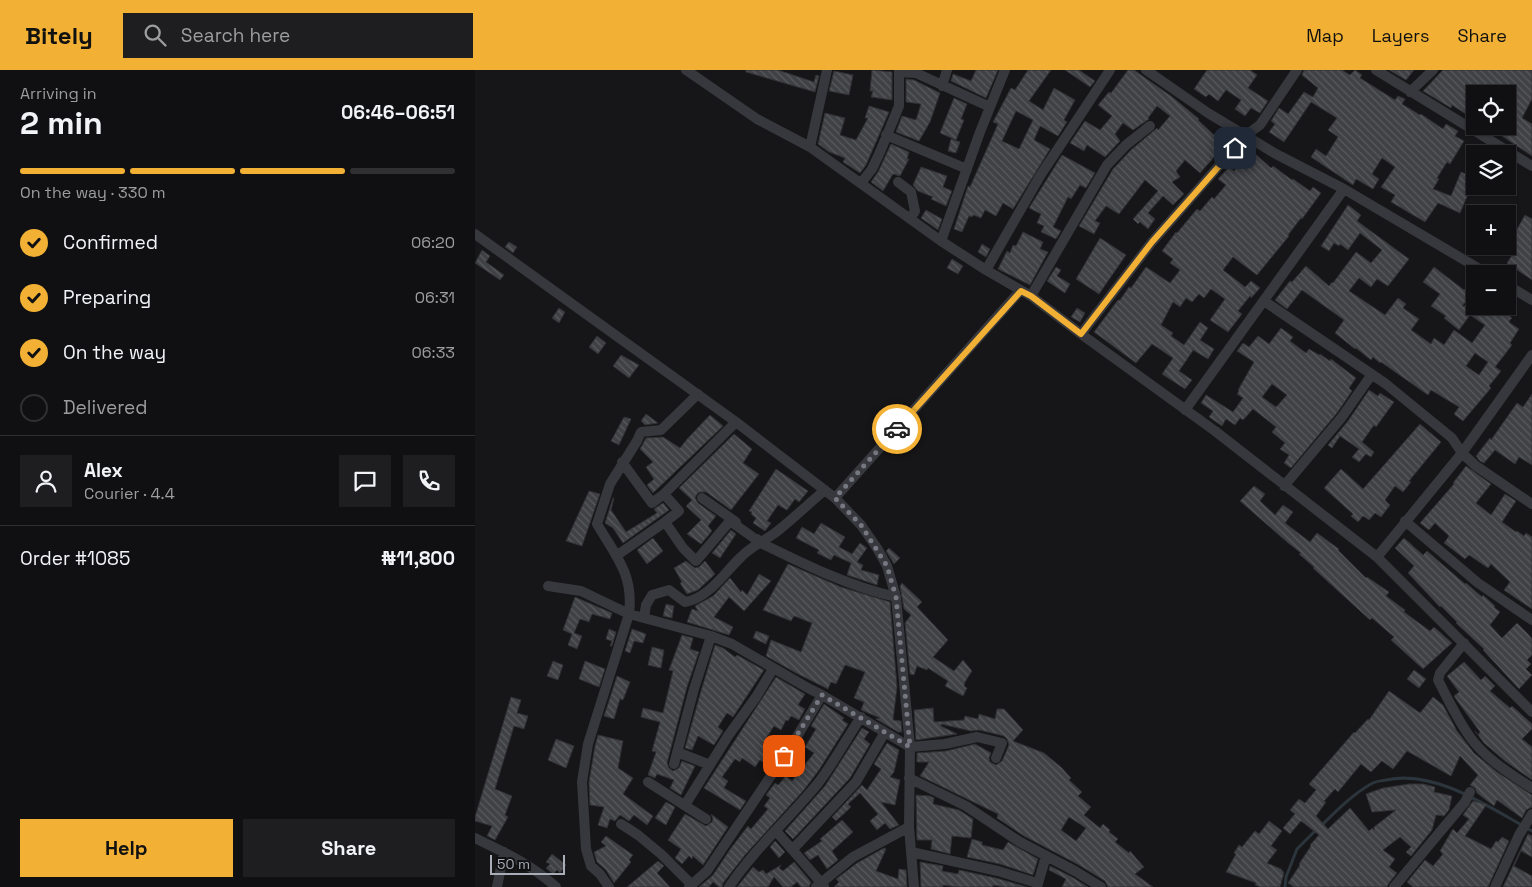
<!DOCTYPE html>
<html lang="en">
<head>
<meta charset="utf-8">
<style>
  :root { --surface:#101012; --page:#1e1e20; --text:#f1f3f6; --muted:#9c9d9f; --line:#303032; --accent:#f2b134 }
  body { margin:0; font-family:"Space Grotesk",sans-serif; background:var(--page); color:var(--text); height:100vh; display:flex; flex-direction:column; font-size:19px; white-space:nowrap }
  * { box-sizing:border-box; margin:0 }
  p { font-size:16px; color:var(--muted) }
  .icon { flex:none; width:28px; height:28px; fill:none; stroke:currentColor; stroke-width:2; stroke-linecap:round; stroke-linejoin:round }
  .map { position:relative; flex:1; overflow:hidden }
  .panel { display:flex; flex-direction:column; background:var(--surface); width:475px }
  .panel>* { flex:none }
  .fabs { position:absolute; left:991px; top:15px; display:grid; gap:10px }
  .fabs a { display:grid; place-items:center; width:50px; height:50px; border-radius:0px; background:var(--surface); box-shadow:0 1px 4px #0004,0 0 0 1px var(--line); font-size:25px }
  .scale { position:absolute; left:15px; bottom:12px; width:75px; box-sizing:border-box; padding-left:5px; border:2px solid #a8adb8; border-top:0; font-size:14px; line-height:18px; white-space:nowrap; color:#a8adb8; -webkit-text-stroke:4px #111113; paint-order:stroke }
  .pin { position:absolute; display:grid; place-items:center; width:42px; height:42px; color:#fff; margin:-21px; border-radius:10px; box-shadow:0 2px 8px #0006 }
  .courier { position:absolute; display:grid; place-items:center; width:50px; height:50px; margin:-25px; border:4px solid #f2b134; border-radius:50%; background:#fff; color:#222; box-shadow:0 1px 6px #0007 }
  .summary em { font-style:normal; font-weight:700 }
  .summary div { display:flex; flex-direction:column-reverse }
  .summary { display:flex; align-items:center; justify-content:space-between; height:85px; padding:0 20px }
  h1 { font-size:32px; font-weight:700; line-height:38px }
  .bar { display:grid; grid-template-columns:repeat(4,1fr); gap:8px 5px; align-content:center; height:60px; padding:0 20px }
  .bar i { height:6px; border-radius:4px; background:var(--line) }
  .bar .on { background:var(--accent) }
  .bar p { grid-column:span 4 }
  .line { display:flex; align-items:center; gap:12px; padding:0 20px; border-top:1px solid var(--line) }
  .line div { flex:1 }
  .round { display:grid; place-items:center; flex:none; width:52px; height:52px; border-radius:0px; background:var(--page) }
  ol { padding:0 20px; list-style:none }
  li { display:flex; align-items:center; gap:15px; height:55px }
  li p { margin-inline-start:auto }
  li .icon { padding:5px; border-radius:50%; background:var(--accent); color:#111; stroke-width:4 }
  li:last-child { color:var(--muted) }
  li i { width:28px; height:28px; border:2px solid var(--line); border-radius:50% }
  .button { display:flex; gap:10px; margin-top:auto; padding:10px 20px }
  .button a { flex:1; height:58px; border-radius:0px; background:var(--accent); color:#111; font-size:20px; font-weight:700; line-height:58px; text-align:center }
  .button a+a { background:var(--page); color:var(--text) }
  header { display:flex; align-items:center; gap:30px; box-sizing:border-box; height:70px; padding:0 25px; background:var(--accent); color:#111 }
  header strong { font-size:24px }
  nav { display:flex; gap:28px; margin-inline-start:auto; font-size:18px }
  .search { width:350px; height:45px; background:var(--page); display:flex; align-items:center; gap:12px; box-sizing:border-box; padding:0 18px; border-radius:0px; color:var(--muted); font-size:19px }
  main { display:flex; flex:1; min-height:0 }
  .map>svg:first-child { display:block }
</style>
</head>
<body>
<header>
<strong>Bitely</strong>
<div class="search"><svg class="icon" aria-label="search" viewBox="0 0 24 24"><circle cx="10" cy="10" r="6"/><path d="M15 15l6 6"/></svg>Search here</div>
<nav><a>Map</a><a>Layers</a><a>Share</a></nav>
</header>
<main>
<section class="panel">
<div class="summary"><div><h1>2 min</h1><p>Arriving in</p></div><em>06:46–06:51</em></div>
<div class="bar"><i class="on"></i><i class="on"></i><i class="on"></i><i></i><p>On the way · 330 m</p></div>
<ol>
<li><svg class="icon" aria-label="check" viewBox="0 0 24 24"><path d="M5 12l5 5 9-10"/></svg>Confirmed<p>06:20</p></li>
<li><svg class="icon" aria-label="check" viewBox="0 0 24 24"><path d="M5 12l5 5 9-10"/></svg>Preparing<p>06:31</p></li>
<li><svg class="icon" aria-label="check" viewBox="0 0 24 24"><path d="M5 12l5 5 9-10"/></svg>On the way<p>06:33</p></li>
<li><i></i>Delivered</li>
</ol>
<div class="line" style="height:90px"><a class="round"><svg class="icon" aria-label="person" viewBox="0 0 24 24"><circle cx="12" cy="8" r="4"/><path d="M4 21q1-7 8-7t8 7"/></svg></a><div><b>Alex</b><p>Courier · 4.4</p></div><a class="round"><svg class="icon" aria-label="chat" viewBox="0 0 24 24"><path d="M4 5h16v11H9l-5 4z"/></svg></a><a class="round"><svg class="icon" aria-label="phone" viewBox="0 0 24 24"><path d="M5 4h4l2 5-3 2q2 4 5 5l2-3 5 2v4C11 20 4 13 5 4z"/></svg></a></div>
<div class="line" style="height:65px"><div>Order #1085</div><b>₦11,800</b></div>
<div class="button"><a>Help</a><a>Share</a></div>
</section>
<div class="map">
<svg width="1057" height="817" viewBox="0 0 1057 817">
  <defs>
    <pattern id="building-back-hatch" width="6" height="6" patternUnits="userSpaceOnUse" patternTransform="scale(1.25)"><rect width="6" height="6" fill="#404145"/><path d="M-1 5l2 2M0 0l6 6M5-1l2 2" fill="none" stroke="#595a5e"/></pattern>
  </defs>
  <rect width="100%" height="100%" fill="#161618"/>
  <g fill="none" stroke-linecap="round" stroke-linejoin="round">
    <path stroke="#2c353c" stroke-width="3" d="M846 756C861 741 878 724 896 714 901 711 906 711 911 710 961 699 1015 738 1057 761
      M810 817 811 807 822 779 841 760"/>
  </g>
  <path fill="url(#building-back-hatch)" stroke="#303034" fill-rule="evenodd" d="M271 0H303L339 12 341 5 344 6 340 22 271 2Z
    M397 0 417 2V30L396 27 398 21H395Z
    M501 0H523L511 28 476 11 478 4 496 11Z
    M553 0H576L554 31 568 40 579 18 600 30 589 50 592 52 583 66 565 56 559 70 575 79 538 139 528 133 521 146 510 140 506 148 498 145 497 147 494 146 487 162 479 159 493 116 495 117 523 54 518 52 536 18 540 20ZM541 41 558 50 544 79 527 71Z
    M590 0H604L620 11 615 17Z
    M653 0H659L696 26 724 49 723 50 739 65 744 59 755 69 725 103 710 90 701 101 705 107 697 112 709 124 698 135 688 126 673 143 680 149 673 159 665 152 663 154 658 149 683 121 670 110 644 144 631 136 620 151 625 153 619 164 604 156 638 99 656 80 682 58 683 60 695 46 682 36 673 48 674 49 658 60 648 53 640 64 645 71 630 87 612 75 609 81 595 73 610 51 625 60 637 46 623 35 634 22 636 23Z
    M732 0H775L782 5 773 18 793 31 785 43 776 38 770 46 760 39 766 30 751 20 743 31 734 24 731 27 719 19Z
    M829 0H867L875 5 880 0 887 5 885 8 920 30 923 26 930 29 927 34 945 45 946 44 968 59 971 54 983 61 980 66 989 71 975 94 972 92 962 108 964 109 958 119 976 126 986 102 1000 108 985 143 963 133 950 152 916 132 920 125 906 117 920 97 907 88 897 104 904 109 898 119 881 109 878 115 836 87 841 79 851 86 863 67 853 60 862 48 836 32 809 72 794 62 800 54 796 51 804 38 813 44 829 22 838 27 843 18 827 5Z
    M914 0H939L931 10Z
    M968 0H1057V29L1047 48 1057 54V86L1012 56H1032V44L1036 38 1032 36V24H1000V50L977 35 976 38 948 21Z
    M359 1 378 5 374 25 354 21Z
    M431 9 439 10 465 23 455 52 444 71 421 62 427 46 441 50 446 34 431 32Z
    M479 28 492 34 486 49 489 50 481 70 465 63Z
    M394 36 414 42 391 95 385 103 368 92 370 88 354 82 343 74 350 43 370 48 365 65 381 70 393 48H390Z
    M476 69 485 72 481 83 473 81Z
    M416 74 434 82 432 89H434L425 106 418 104 408 121 396 112 403 102Z
    M776 80 796 98 798 96 817 110 818 109 835 121 838 117 846 123 827 149 826 148 813 165 814 166 782 205 758 187 748 200 770 217 776 211 785 218 776 228 775 226 763 241 767 244 753 262 735 250 750 229 736 219 729 228 724 224 717 232 711 228 705 237 698 232 686 255 698 263 696 266 709 275 725 252 733 258 725 270 739 279 733 289 718 280 717 282 704 301 717 310 710 319 687 304 698 288 677 274 661 293 619 262 643 230H645L654 217 656 218 671 197 695 213 705 200 695 193 698 189 687 181 701 162 702 163 722 139 725 141 737 127 739 129 751 115 743 109 754 97 759 101Z
    M587 85 620 103 611 118 605 115 596 129 593 127 578 157 586 161 581 169 566 162 569 156 562 153 566 144 554 138Z
    M446 97 472 106 468 117 477 121 471 136 456 129 458 127 443 121 438 115Z
    M873 135 886 145 882 151 934 189 913 216 902 209 896 217 884 208 874 221 910 245 923 228 931 234 928 238 944 249 936 260 956 274 959 268 969 275 979 260 997 273 1010 255 995 245 984 260 969 248 971 246 956 236 965 224 948 212 959 197 989 220 992 217 998 223 987 236H1020L1037 248 1034 251 1035 253 1044 259 1035 273 1037 275 1020 297 1026 301 1014 316 1016 318 988 351 979 344 984 337 956 320 953 325 906 292 905 293 898 287 896 290 881 278 880 279 860 263 869 250 827 220 812 239 800 230 815 211 817 212 831 196 854 216 857 212 858 213 881 182 896 193 907 180 885 163 873 180 865 174 864 176 859 173 854 181 846 176ZM1000 283 1013 292 1004 305 991 296Z
    M451 140 467 149 463 160 446 148Z
    M1050 145 1057 149V210L1032 193 1039 182 1032 177Z
    M548 162 568 172 565 179 573 182 555 215 523 199 532 181 535 183 538 175 541 176Z
    M625 168 651 185 624 224 601 209Z
    M34 172 42 177 38 183 30 177Z
    M507 174 515 179 511 187 503 182Z
    M7 180 15 186 11 192 29 205 25 210 0 193Z
    M477 189 488 196 483 204 472 198Z
    M581 197 586 200 582 206 595 214 590 223 572 211Z
    M84 238 90 242 84 253 77 248Z
    M602 238 610 243 605 252 596 247Z
    M806 258 818 267 815 271 831 283 834 279 844 285 845 284 855 291 856 289 881 308 874 318 877 321 862 343 816 398 809 393 814 385 805 379 810 373 797 362 801 357 778 339 768 350 765 348 760 355 751 349 747 356 734 347 738 341 726 333 731 325 758 342 768 328 762 324 764 321 763 320 779 292 762 281 768 273 774 277 783 266 794 274ZM797 314 812 325 801 337 787 327Z
    M122 266 131 273 123 284 114 277Z
    M146 285 164 295 154 308 138 296Z
    M894 320 903 326 905 323 919 332 901 357 899 355 887 372 899 382 896 387 891 384 884 392 877 387 884 379 865 366 857 378 853 375 873 351Z
    M1057 324V395L1044 387 1040 394 1020 380 1009 393 1005 391 1001 386 1015 368 1016 370 1042 333 1048 337Z
    M171 344 183 353 170 355 166 351Z
    M235 345 248 356 178 423 172 415 179 409 171 397 178 392 165 379 171 368 188 367 205 378 213 368Z
    M149 347 156 349 144 375 136 371Z
    M945 354 966 372 934 411 936 412 928 422 920 416 910 430 915 435 906 447 900 443 894 450 888 446 883 452 876 446 878 444 849 418 866 399 888 419Z
    M259 364 277 379 268 393 284 404 256 440 231 422H225L222 424 220 428 223 433 241 446 233 456 237 461 226 474 212 464 226 450 211 436 217 430 204 418Z
    M991 396 1016 414 1001 433 1016 445 1030 424 1041 431 1027 452 1041 462 1042 461 1049 466 1051 463 1057 467V539L1029 520 1035 512 1016 494 1013 498 994 485 990 489 969 473 974 466 960 453 954 460 945 453 979 414 978 413Z
    M301 399 333 421 324 432 320 429 312 440 303 435 292 451 296 453 290 461 278 453 281 448 276 444 277 442 274 441Z
    M779 416 790 424 785 431 800 445 808 435 818 442 810 453 835 472 842 463 864 479 863 480 891 508 892 507 914 522 911 526 930 540 929 542 955 561 959 557 977 573 948 599 916 570 919 567 897 548 895 550 838 498 839 497 824 484 826 483 812 472 765 431Z
    M114 421 125 424 107 476 91 471Z
    M138 428H139L136 440 151 462 182 443 179 439 188 433 194 440 148 473 138 458 130 453Z
    M346 453 370 467 364 477 377 484 385 473 392 478 382 492 388 495 386 500 404 505 402 515 372 505 376 493 359 485 356 490 342 483 344 480 321 468 327 457 339 464Z
    M256 460 261 464 245 488 237 483Z
    M178 468 188 481 172 494 162 480Z
    M929 468 948 485 952 481 990 514 991 513 1007 527 1008 525 1020 536 1019 537 1025 542 1015 555 1027 568 1042 553 1054 565 1057 569V585L1052 590 1056 594 1051 599 1057 605 1044 619 1008 580 1009 579 981 553 982 552 966 536 965 537 933 503 939 496 920 478Z
    M414 478 425 488 419 494 411 481Z
    M211 491 220 498 224 497 230 491 240 504 223 520 212 524 205 513 207 512 199 498Z
    M313 494 366 517 415 532 422 617 418 650 426 651 427 662H423L401 649 405 648 386 640 389 632 379 628 390 602 370 595 361 614 356 612 353 619 321 603 291 586 296 570 326 582 337 553 319 546 316 551 288 540Z
    M284 504 296 511 269 541 254 527 239 547 258 557 254 565 212 552 217 539 223 541 220 536 238 526 255 508 266 522 267 520 272 525Z
    M427 513 447 532 442 537 473 570 458 587 479 601 488 590 497 601 490 612 489 616 492 618 488 626 470 616 473 611 453 598 452 600 442 596 439 605 435 604 430 553 436 545 429 539 425 516Z
    M100 527 137 543 135 549 117 544 114 552 105 549 99 563 107 566 102 579 93 575 97 564 88 560Z
    M191 534 199 536 197 548 188 546Z
    M134 559 141 562 137 576H135L137 571 131 569Z
    M157 559 171 564 168 573 159 571 155 583 150 581Z
    M281 561 294 566 291 574 278 568Z
    M207 565 218 568 215 579 224 582 212 617 192 693 194 698 198 701 204 698 207 691 220 696 206 725 195 718 199 710 182 704 180 708 173 705 181 682 177 681 185 652 166 647 168 638 188 643 198 601 194 600Z
    M240 575 248 578 260 587 262 585 289 600 258 647 252 643 243 657 248 661 239 675 223 666 217 680 210 678 226 621Z
    M177 577 189 580 186 598 173 595Z
    M78 591 88 595 83 610 72 606Z
    M110 591 130 599 124 617 104 609Z
    M989 592 1006 610 1010 606 1020 616 1015 621 1035 638 1037 636 1057 654V659L1047 669 1057 677V710L1030 691 1009 673 1000 661 1003 665 1005 662 981 629 979 626 984 622 972 606Z
    M939 600 951 609 944 618 932 609Z
    M142 606 155 612 148 630 145 629 139 649 129 646Z
    M301 607 330 624 323 635 330 639 324 650 316 646 313 651 311 650 306 660 299 656 288 673 293 676 290 680 301 687 294 696 285 690 280 697 267 688 265 692 260 689 247 707 253 711 249 718 271 731 265 740 229 718Z
    M914 621 945 643 958 627 968 635 982 661 999 683 1022 702 1057 725V737L1051 740 1047 748 1022 730 1019 736 1002 723 1000 718 995 715 1003 705 985 686 976 706 932 681 918 699 907 691 896 702 886 694 863 722 860 719 849 731 851 732 841 746 853 759 875 738 894 761 897 758 899 760V757L921 740 897 742 891 724 908 718 934 714H948L960 717 959 722 977 726 974 740 969 746 961 745 957 760 936 786 931 782 936 777 925 767 908 780 920 789 914 797 922 803 914 813 912 817H819L813 813 825 795 824 794 836 776 835 775 844 765 826 751 815 764 808 758 820 744 815 740 824 729 830 733 841 720 834 714 879 662 880 663 893 649 894 650Z
    M36 627 46 630 42 643 53 646 49 659 39 656 20 719 37 726 30 745 33 747 20 770 12 766 17 756 0 751V747Z
    M349 634 369 648 367 650 373 654 344 700 328 721 270 785 248 813 247 817H244L238 812 234 817H224L238 805 256 778 273 756 276 759 293 739 289 736 295 728 291 725 300 713 303 715 311 706 317 711 339 683 330 677 341 659 336 656Z
    M458 638 459 652 489 650 490 646 503 649 504 644 520 649 522 639H529L548 660 538 671 569 683 586 697 596 708 594 710 607 722 603 726 616 737 609 745 625 758 628 754 635 760 634 762 643 769 640 772 654 783 655 781 669 797 660 804 678 817H633L630 811 604 795 549 766 522 748 523 744 445 706 454 692H442V683L471 681 500 674 516 683 514 688 515 692 521 695 527 691 534 675 532 669 529 666 504 660 496 661 466 654V656L482 664 441 670 439 640ZM594 747 611 758 601 771 586 760Z
    M387 658 394 662 389 669 395 674 375 708 318 769 310 761 350 716Z
    M123 665 148 671 143 698 158 708 148 724 178 746 172 755 159 745 154 751 145 745 140 751 135 749 132 758 123 755 129 737 115 735 114 712 120 676Z
    M81 669 99 676 91 698 73 690Z
    M412 673 424 680 419 702 415 707 425 710 420 735 406 732 424 755 415 759 410 753 402 760 395 751 403 744 385 723 373 734 376 737 361 751 357 747 387 715 392 720 406 699 399 694Z
    M441 725 455 726 459 728 458 734 484 740 498 749 496 768 477 766 475 784 456 779 457 770H442Z
    M998 731 1012 734 990 766 1016 779 1021 771 1023 772 1027 767 1034 771 1013 817H938L932 812 950 790 958 796 968 784 965 781 978 759 982 763 994 749 988 745Z
    M191 732 200 737 191 755 180 748Z
    M210 744 231 756 237 752 238 749 236 744 253 757 228 795 218 786 217 789 214 786 207 794 200 788 206 779 193 770Z
    M367 750 378 762 357 781 363 790 352 799 343 785 335 790 329 783 347 771 345 769Z
    M794 751 807 761 796 776 802 780 792 793 806 799 809 803 805 817H785L780 815 781 813 751 802 761 784 759 783 764 775 767 777 780 761 784 764Z
    M1053 764 1057 766V787L1046 781 1039 796 1057 806V817H1028Z
    M131 766 158 785 154 790 156 792 139 813 131 800 122 792 119 782 131 776 126 772Z
    M497 769 507 772V775L528 780 533 772 563 789 558 805 525 794 492 787Z
    M300 771 310 782 304 788 295 777Z
    M409 778 411 779 401 801 423 809 424 799 431 800 432 817H359L364 812 361 809 382 793Z
    M77 784 91 795 85 803 82 800 78 804 71 798 75 794 71 792Z
    M183 791 189 796 182 803 195 817H152Z
    M319 792 336 812 334 817H326L322 812 316 817H308L299 807 293 817H262L278 797 284 802 288 800 291 804 306 795 304 798 308 801Z
    M445 792 468 796 467 801 483 804 484 800 521 808 552 817H529L518 815V817H482L468 815V817H446Z
    M575 796 597 807 613 817H587L591 809 574 800Z"/>
  <g fill="none" stroke-linecap="round" stroke-linejoin="round">
    <path stroke="#37383d" stroke-width="10" d="M211 0 282 49 335 77 466 171 511 200 556 226 606 264 740 361 902 487 1057 642
      M671 0 733 43 801 84 869 119 1013 204
      M901 0 1057 96
      M424 2 441 3 515 37
      M467 16 472 0
      M935 22 958 0
      M411 65 492 99
      M335 77 352 0
      M423 112 436 122 440 141 435 149
      M386 113 397 99 405 82 424 36V0
      M0 164 261 352 360 428 386 455 402 478 412 496 421 527 435 677 434 757 439 817
      M466 171 505 62 530 0
      M511 200 565 106 635 0
      M1032 215 1057 230
      M556 226 632 95 651 75 675 56
      M789 231 911 314 977 368 987 383 1001 396 1057 434
      M606 264 677 172 771 65 785 55 822 0
      M710 340 869 119
      M147 392 177 433 189 424 204 441 190 452 208 478 221 491 255 451 286 473
      M809 416 867 347 897 304
      M189 424 261 352
      M227 428 261 452
      M360 428 545 221
      M930 451 1003 513 1057 550
      M282 469 286 473C329 494 373 516 421 527
      M141 486 190 452
      M902 487 987 383 1057 285
      M73 516 106 521 154 544 236 566 257 574 333 618 347 625 435 677 470 674 502 667 527 673 521 688
      M169 548 171 535 177 525 194 520 210 532C234 528 250 502 266 487 275 477 289 471 300 463 317 450 333 434 350 420
      M989 573 965 603 963 610C974 631 984 653 998 671 1013 690 1037 705 1057 718
      M202 682 235 695
      M199 694 219 619 236 566
      M434 708 491 736 545 772 600 801 626 817
      M173 712 231 749
      M210 735 253 666 281 627 298 599
      M146 754 163 765 186 784 216 814
      M301 761 349 816
      M0 768C29 782 57 795 81 817
      M318 779 381 712 410 662
      M436 782 523 801 562 813
      M22 817 29 782
      M134 817 125 804 116 796 111 779 107 712 113 674 154 544C159 505 141 486 122 454L135 414 162 371 166 362 186 360 223 324
      M214 817 232 801 318 673 347 625
      M254 817C280 778 315 748 344 712 359 692 372 668 386 647
      M341 817 378 787 434 757
      M562 817 571 786
      M919 817 990 732 995 722
      M1020 817 1044 765 1057 744"/>
  </g>
  <g fill="none" stroke-linecap="round" stroke-linejoin="round">
    <path stroke="#757880" stroke-width="5" stroke-dasharray="0 9" d="M309 686 347 625 435 677 421 527 412 496 386 455 360 428 422 359"/>
    <path stroke="#f2b134" stroke-width="6" d="M422 359 546 221 556 226 606 264 677 172 760 78"/>
  </g>
</svg>
<div class="fabs">
<a><svg class="icon" aria-label="locate" viewBox="0 0 24 24"><circle cx="12" cy="12" r="6"/><path d="M12 2v4M12 18v4M2 12h4M18 12h4"/></svg></a>
<a><svg class="icon" aria-label="layers" viewBox="0 0 24 24"><path d="M12 4l9 5-9 5-9-5zM3 14l9 5 9-5"/></svg></a>
<a>+</a>
<a>−</a>
</div>
<div class="scale">50 m</div>
<div class="pin" style="left:309px;top:686px;background:#ea580c"><svg class="icon" aria-label="bag" viewBox="0 0 24 24"><path d="M5 8h14l-1 12H6zM9 8a3 3 0 0 1 6 0"/></svg></div>
<div class="pin" style="left:760px;top:78px;background:#1f2937"><svg class="icon" aria-label="home" viewBox="0 0 24 24"><path d="M3 11l9-7 9 7M6 9v11h12V9"/></svg></div>
<div class="courier" style="left:422px;top:359px"><svg class="icon" aria-label="car" viewBox="0 0 24 24"><path d="M5 17H2v-5l4-1 3-4h7l3 4 3 1v5h-3M9 17h6M6 11h13"/><circle cx="7" cy="17" r="2"/><circle cx="17" cy="17" r="2"/></svg></div>
</div>
</main>
</body>
</html>
